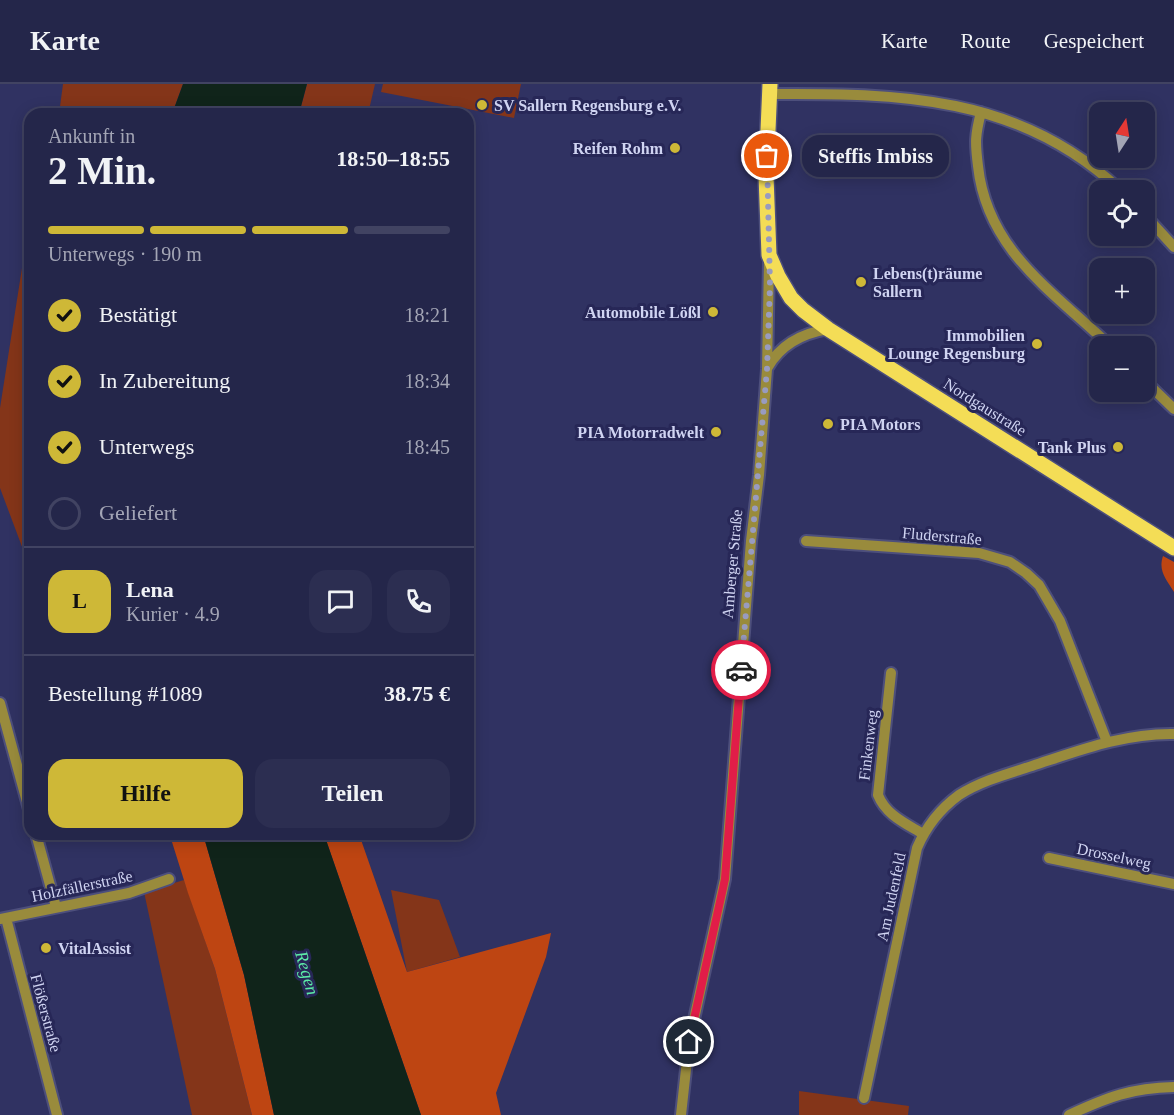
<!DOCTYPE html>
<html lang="de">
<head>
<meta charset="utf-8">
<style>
  :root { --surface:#24264a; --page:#2c2e51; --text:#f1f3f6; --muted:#a3a5b5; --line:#414362; --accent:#ceb837 }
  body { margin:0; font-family:Georgia,serif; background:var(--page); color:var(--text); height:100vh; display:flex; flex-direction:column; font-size:22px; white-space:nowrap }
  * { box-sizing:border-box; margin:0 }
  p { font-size:20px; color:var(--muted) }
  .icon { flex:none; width:33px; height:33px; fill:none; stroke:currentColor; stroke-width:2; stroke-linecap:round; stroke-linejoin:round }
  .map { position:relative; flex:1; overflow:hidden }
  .drawer { position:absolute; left:24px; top:24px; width:450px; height:732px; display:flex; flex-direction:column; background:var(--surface); border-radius:18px; box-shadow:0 3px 15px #0003,0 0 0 2px var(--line) }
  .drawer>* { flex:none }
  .needle { width:39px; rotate:12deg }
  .controls { position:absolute; left:1089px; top:18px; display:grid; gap:12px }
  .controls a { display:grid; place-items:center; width:66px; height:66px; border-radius:12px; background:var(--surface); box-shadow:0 3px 15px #0003,0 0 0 2px var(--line); font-size:30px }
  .pin { position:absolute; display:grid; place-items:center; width:51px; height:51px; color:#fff; margin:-26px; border:3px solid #fff; border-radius:50%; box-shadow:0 2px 6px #0007 }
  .courier { position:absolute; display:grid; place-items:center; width:60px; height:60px; margin:-30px; border:4px solid #e11d48; border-radius:50%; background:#fff; color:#222; box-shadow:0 2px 8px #0007 }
  .bubble { position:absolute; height:42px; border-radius:18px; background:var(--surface); box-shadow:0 3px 15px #0003,0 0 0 2px var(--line); font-size:20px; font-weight:800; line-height:42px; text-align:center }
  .summary em { font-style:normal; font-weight:800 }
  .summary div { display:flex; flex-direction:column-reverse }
  .summary { display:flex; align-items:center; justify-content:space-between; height:102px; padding:0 24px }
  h1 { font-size:39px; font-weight:800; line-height:45px }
  .bar { display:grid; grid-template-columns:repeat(4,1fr); gap:9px 6px; align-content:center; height:72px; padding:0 24px }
  .bar i { height:8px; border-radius:4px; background:var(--line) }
  .bar .on { background:var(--accent) }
  .bar p { grid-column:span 4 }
  .line { display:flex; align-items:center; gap:15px; padding:0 24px; border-top:2px solid var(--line) }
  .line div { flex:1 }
  .round { display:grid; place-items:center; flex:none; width:63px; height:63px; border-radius:18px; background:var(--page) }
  ol { padding:0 24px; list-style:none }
  li { display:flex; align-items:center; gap:18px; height:66px }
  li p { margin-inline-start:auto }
  li .icon { padding:6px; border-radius:50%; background:var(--accent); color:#111; stroke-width:4 }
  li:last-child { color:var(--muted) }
  li i { width:33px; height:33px; border:3px solid var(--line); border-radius:50% }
  .primary-button { display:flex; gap:12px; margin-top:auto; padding:12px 24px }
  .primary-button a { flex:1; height:69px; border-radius:18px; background:var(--accent); color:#111; font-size:24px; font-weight:800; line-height:69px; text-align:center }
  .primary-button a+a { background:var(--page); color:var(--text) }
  header { display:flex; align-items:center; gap:36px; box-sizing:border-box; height:84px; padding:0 30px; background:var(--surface); border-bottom:2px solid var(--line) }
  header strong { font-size:28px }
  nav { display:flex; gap:33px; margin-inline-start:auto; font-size:21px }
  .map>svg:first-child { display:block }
</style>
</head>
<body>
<header>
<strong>Karte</strong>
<nav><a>Karte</a><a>Route</a><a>Gespeichert</a></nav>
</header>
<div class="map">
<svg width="1174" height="1031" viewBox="0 0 1174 1031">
  <rect width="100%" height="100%" fill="#303262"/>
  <path fill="#843519" d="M63 0H183L172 30H59Z
    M307 0H375L368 30H299Z
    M383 0H521L514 34 381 8Z
    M30 133V448L24 468 0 404V324Z
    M184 796 215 885 252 1031H192L144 808Z
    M391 806 439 816 460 873 407 888Z
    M799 1007 909 1022 908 1031H799Z"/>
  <path fill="#be4512" d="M1163 472 1174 478V508C1166 495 1158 487 1163 472Z
    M167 750H203L244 891 274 1031H252L215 885 188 809 172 758Z
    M324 750H359L407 888 551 849 546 873 496 1009 501 1031H421Z"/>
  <path fill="#10241a" d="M183 0H307L299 30H172Z
    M203 750H324L421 1031H274L244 891Z"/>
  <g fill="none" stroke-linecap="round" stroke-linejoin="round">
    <g stroke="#4d4f7c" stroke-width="14">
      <path id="minor" d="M769 10C898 9 1020 11 1120 106
        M981 28C975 52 975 58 978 82 987 167 1054 208 1110 262
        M1144 130 1174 163
        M768 283C781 260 804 249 828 245
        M1144 296 1174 325
        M806 457 979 469 1010 478 1026 489 1039 501 1060 537 1107 658
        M891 589 878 711C886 731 905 739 923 750
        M0 619 30 729
        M36 750 56 823
        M1049 774 1174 800
        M6 834 57 1031
        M0 835 129 809 169 795
        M864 1014 917 764C926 743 940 725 959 711 981 697 1007 690 1032 682 1078 667 1124 649 1174 650
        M681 1031 689 958 725 795 751 457 759 391 767 285 769 177
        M1069 1031C1108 1013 1131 1004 1174 1003"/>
    </g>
    <g stroke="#4d4f7c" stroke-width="18">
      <path id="major" d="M770 0 766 92 769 171 778 192 791 214 803 226 828 245 1174 464"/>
    </g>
    <use href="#minor" stroke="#998b3c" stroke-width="10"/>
    <use href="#major" stroke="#f4dd56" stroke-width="15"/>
  </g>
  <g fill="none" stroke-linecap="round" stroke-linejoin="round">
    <path stroke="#989bc0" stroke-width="6" stroke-dasharray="0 10.8" d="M741 586 767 285 770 201 767 72"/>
    <path stroke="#e11d48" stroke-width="8" d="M689 958 725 795 741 586"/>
  </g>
  <g fill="#ceb837" stroke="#272757" stroke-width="2">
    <circle cx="482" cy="21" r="6"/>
    <circle cx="675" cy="64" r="6"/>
    <circle cx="861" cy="198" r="6"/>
    <circle cx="713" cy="228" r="6"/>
    <circle cx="1037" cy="260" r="6"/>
    <circle cx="828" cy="340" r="6"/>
    <circle cx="716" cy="348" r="6"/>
    <circle cx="1118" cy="363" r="6"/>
    <circle cx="46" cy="864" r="6"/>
  </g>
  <g text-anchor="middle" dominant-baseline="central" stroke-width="6" stroke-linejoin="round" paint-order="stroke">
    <g font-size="16" font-weight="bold" fill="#d0d4f2" stroke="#272757" text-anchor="end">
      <text x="494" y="21" text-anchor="start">SV Sallern Regensburg e.V.</text>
      <text x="663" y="64">Reifen Rohm</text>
      <text x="873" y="189" text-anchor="start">Lebens(t)räume<tspan x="873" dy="18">Sallern</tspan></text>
      <text x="701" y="228">Automobile Lößl</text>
      <text x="1025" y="251">Immobilien<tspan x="1025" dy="18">Lounge Regensburg</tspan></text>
      <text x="840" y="340" text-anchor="start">PIA Motors</text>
      <text x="704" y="348">PIA Motorradwelt</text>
      <text x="1106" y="363">Tank Plus</text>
      <text x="58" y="864" text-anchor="start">VitalAssist</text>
    </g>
    <g font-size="16" fill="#d0d4f2" stroke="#272757">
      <text transform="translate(985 323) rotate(32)">Nordgaustraße</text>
      <text transform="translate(942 452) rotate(5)">Fluderstraße</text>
      <text transform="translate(732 480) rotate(-85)">Amberger Straße</text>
      <text transform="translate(868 661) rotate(-83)">Finkenweg</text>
      <text transform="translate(1114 772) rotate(12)">Drosselweg</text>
      <text transform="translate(82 802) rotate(-12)">Holzfällerstraße</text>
      <text transform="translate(891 813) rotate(-78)">Am Judenfeld</text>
      <text transform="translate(46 929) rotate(75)">Flößerstraße</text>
    </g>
    <g font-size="18" font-style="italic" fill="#5ceaa7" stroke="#272757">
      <text transform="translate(307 889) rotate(74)">Regen</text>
    </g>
  </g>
</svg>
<div class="controls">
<a><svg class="needle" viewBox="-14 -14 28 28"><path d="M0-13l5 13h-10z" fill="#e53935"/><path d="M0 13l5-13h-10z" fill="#a3a5b5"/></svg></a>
<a><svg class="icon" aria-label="locate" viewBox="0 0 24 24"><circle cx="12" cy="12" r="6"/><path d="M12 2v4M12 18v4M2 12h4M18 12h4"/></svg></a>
<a>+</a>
<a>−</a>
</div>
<div class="pin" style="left:767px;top:72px;background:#ea580c"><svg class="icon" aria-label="bag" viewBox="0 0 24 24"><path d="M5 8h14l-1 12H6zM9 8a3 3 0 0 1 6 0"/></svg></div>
<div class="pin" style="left:689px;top:958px;background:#1f2937"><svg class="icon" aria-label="home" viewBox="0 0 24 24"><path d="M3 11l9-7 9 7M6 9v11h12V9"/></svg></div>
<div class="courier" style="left:741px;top:586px"><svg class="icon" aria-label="car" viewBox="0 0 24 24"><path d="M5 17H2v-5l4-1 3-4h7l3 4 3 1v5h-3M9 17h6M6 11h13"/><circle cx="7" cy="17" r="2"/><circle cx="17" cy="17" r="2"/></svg></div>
<div class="bubble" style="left:802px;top:51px;width:147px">Steffis Imbiss</div>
<section class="drawer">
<div class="summary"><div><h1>2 Min.</h1><p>Ankunft in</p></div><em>18:50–18:55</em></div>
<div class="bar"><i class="on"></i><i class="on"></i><i class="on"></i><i></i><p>Unterwegs · 190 m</p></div>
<ol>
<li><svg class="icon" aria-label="check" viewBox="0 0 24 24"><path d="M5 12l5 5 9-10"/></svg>Bestätigt<p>18:21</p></li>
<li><svg class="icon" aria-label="check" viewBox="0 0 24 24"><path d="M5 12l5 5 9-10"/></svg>In Zubereitung<p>18:34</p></li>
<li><svg class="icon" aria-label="check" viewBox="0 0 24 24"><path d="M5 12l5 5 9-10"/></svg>Unterwegs<p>18:45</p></li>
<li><i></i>Geliefert</li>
</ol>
<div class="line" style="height:108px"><b class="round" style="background:var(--accent);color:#111">L</b><div><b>Lena</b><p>Kurier · 4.9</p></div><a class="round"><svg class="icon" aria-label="chat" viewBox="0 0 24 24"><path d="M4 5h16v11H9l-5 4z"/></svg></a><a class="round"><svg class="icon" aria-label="phone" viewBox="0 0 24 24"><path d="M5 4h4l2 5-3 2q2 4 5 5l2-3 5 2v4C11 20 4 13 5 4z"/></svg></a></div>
<div class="line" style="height:78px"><div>Bestellung #1089</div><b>38.75 €</b></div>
<div class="primary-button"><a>Hilfe</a><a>Teilen</a></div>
</section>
</div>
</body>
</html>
